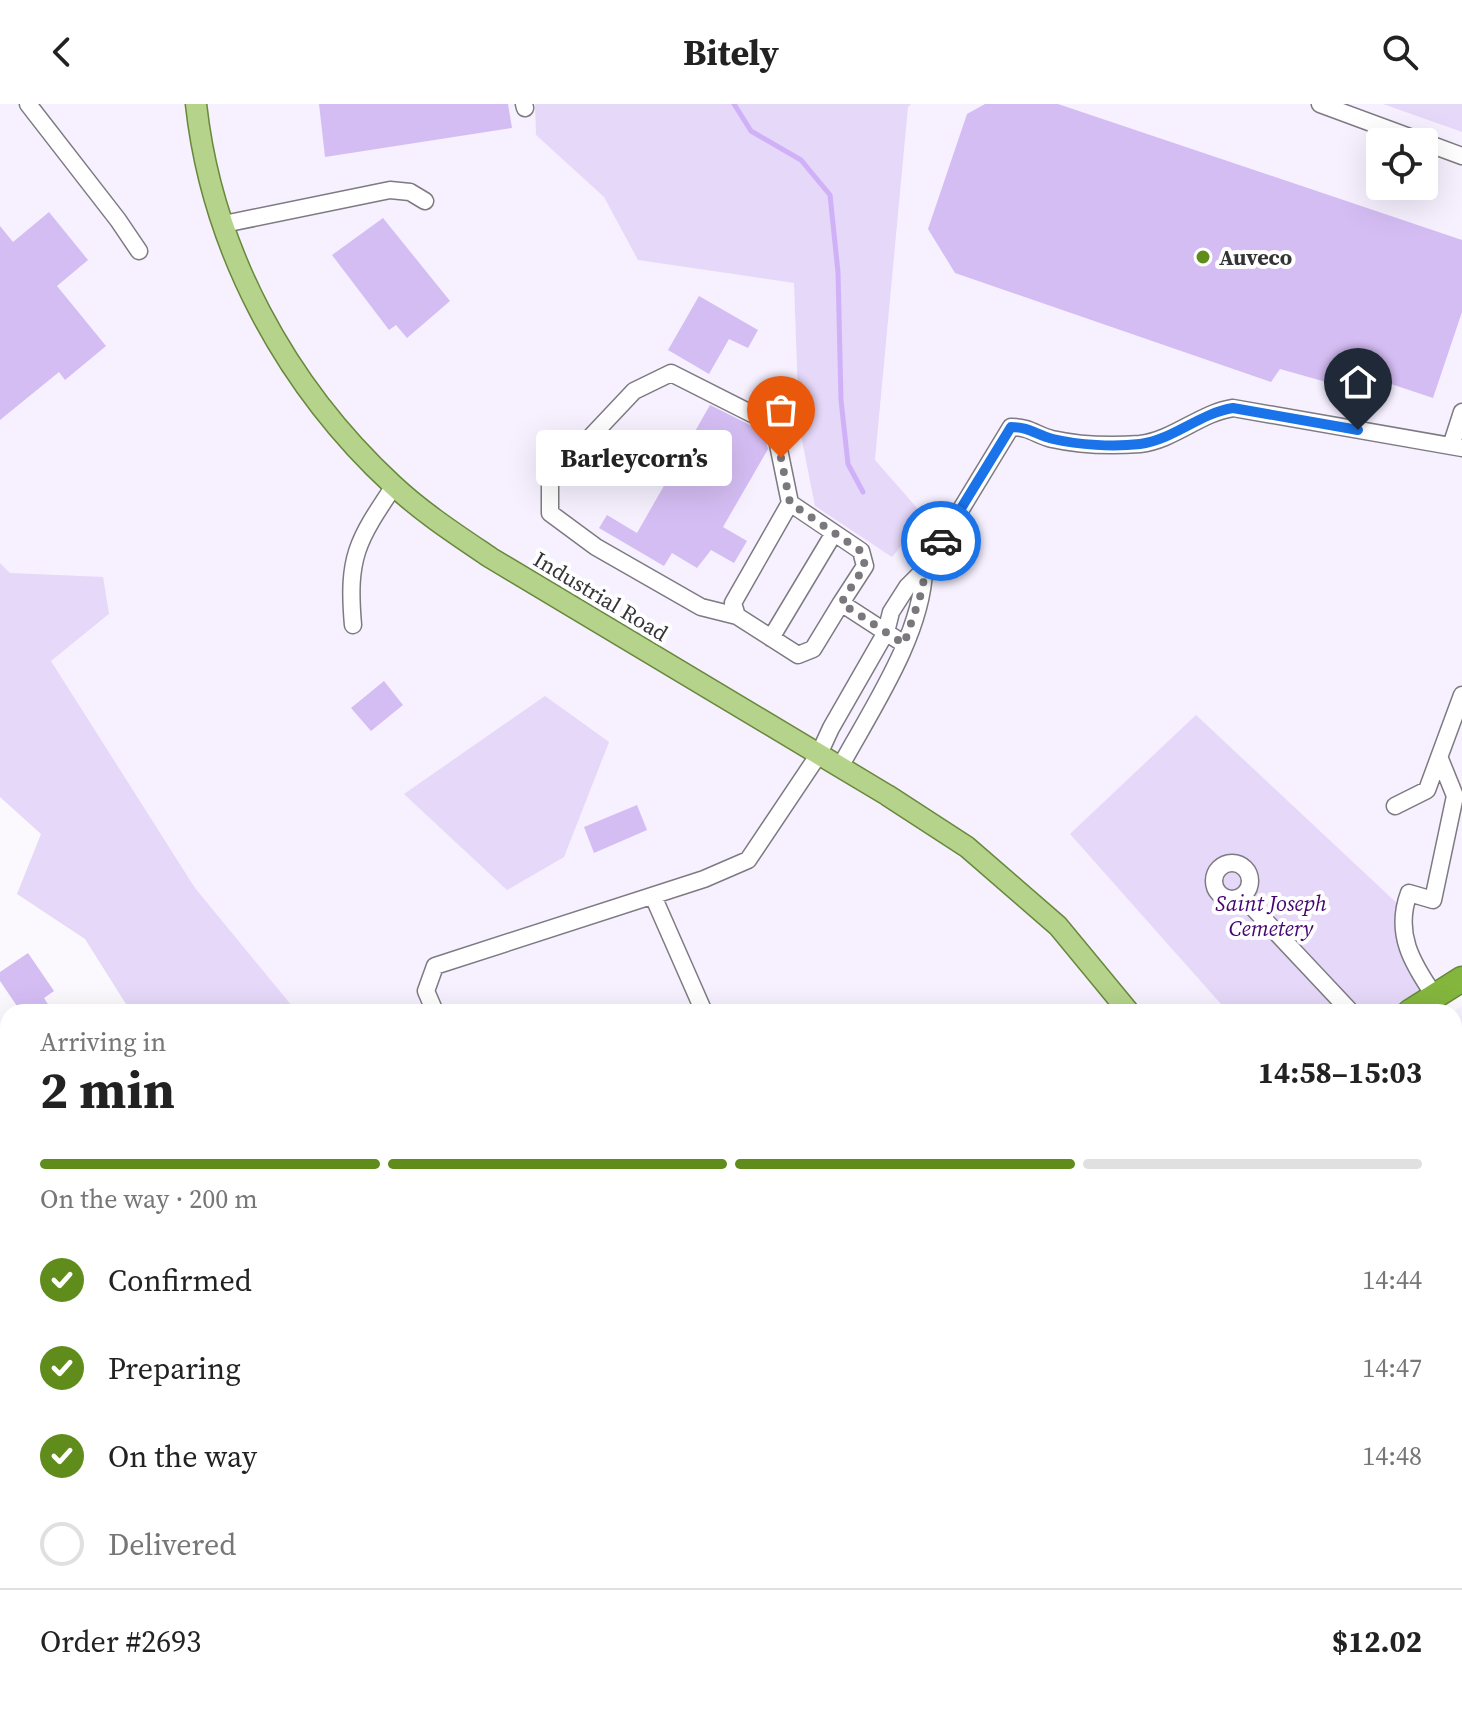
<!DOCTYPE html>
<html lang="en">
<head>
<meta charset="utf-8">
<style>
  :root { --surface:#fff; --page:#f2f2f2; --text:#222; --muted:#767676; --line:#e0e0e0; --accent:#608c1c }
  body { margin:0; font-family:"Source Serif 4",serif; background:var(--page); color:var(--text); height:100vh; display:flex; flex-direction:column; font-size:30px; white-space:nowrap }
  * { box-sizing:border-box; margin:0 }
  p { font-size:26px; color:var(--muted) }
  .icon { flex:none; width:44px; height:44px; fill:none; stroke:currentColor; stroke-width:2; stroke-linecap:round; stroke-linejoin:round }
  .map { position:relative; flex:1; overflow:hidden }
  .panel { position:absolute; left:0px; top:900px; width:1462px; height:706px; display:flex; flex-direction:column; background:var(--surface); border-radius:24px 24px 0 0; box-shadow:0 8px 32px #0002 }
  .panel>* { flex:none }
  .tools { position:absolute; left:1366px; top:24px; display:grid; gap:16px }
  .tools a { display:grid; place-items:center; width:72px; height:72px; border-radius:8px; background:var(--surface); box-shadow:0 8px 32px #0002; font-size:40px }
  .pin { position:absolute; display:grid; place-items:center; width:68px; height:68px; color:#fff; margin:-82px -34px; border-radius:50% 50% 50% 0; rotate:-45deg; box-shadow:0 0 8px #0007 }
  .pin .icon { rotate:45deg }
  .courier { position:absolute; display:grid; place-items:center; width:80px; height:80px; margin:-40px; border:6px solid #1a73e8; border-radius:50%; background:#fff; color:#222; box-shadow:0 2px 10px #0007 }
  .bubble { position:absolute; height:56px; border-radius:8px; background:var(--surface); box-shadow:0 8px 32px #0002; font-size:26px; font-weight:700; line-height:56px; text-align:center }
  .head em { font-style:normal; font-weight:700 }
  .head div { display:flex; flex-direction:column-reverse }
  .head { display:flex; align-items:center; justify-content:space-between; height:136px; padding:0 40px }
  h1 { font-size:52px; font-weight:700; line-height:60px }
  .bar { display:grid; grid-template-columns:repeat(4,1fr); gap:12px 8px; align-content:center; height:96px; padding:0 40px }
  .bar i { height:10px; border-radius:6px; background:var(--line) }
  .bar .on { background:var(--accent) }
  .bar p { grid-column:span 4 }
  .line { display:flex; align-items:center; gap:20px; padding:0 40px; border-top:2px solid var(--line) }
  .line div { flex:1 }
  ol { padding:0 40px; list-style:none }
  li { display:flex; align-items:center; gap:24px; height:88px }
  li p { margin-inline-start:auto }
  li .icon { padding:8px; border-radius:50%; background:var(--accent); color:#fff; stroke-width:4 }
  li:last-child { color:var(--muted) }
  li i { width:44px; height:44px; border:4px solid var(--line); border-radius:50% }
  header { display:flex; justify-content:space-between; align-items:center; height:104px; padding:0 40px; background:var(--surface); font-size:36px; font-weight:700 }
  .map>svg:first-child { display:block }
</style>
</head>
<body>
<header><svg class="icon" aria-label="back" viewBox="0 0 24 24"><path d="M15 5l-7 7 7 7"/></svg>Bitely<svg class="icon" aria-label="search" viewBox="0 0 24 24"><circle cx="10" cy="10" r="6"/><path d="M15 15l6 6"/></svg></header>
<div class="map">
<svg width="1462" height="1605" viewBox="0 0 1462 1605">
  <rect width="100%" height="100%" fill="#fbf9fe"/>
  <path fill="#f6f0ff" fill-rule="evenodd" d="M0 0H535L536 31 604 93 639 156 794 179 799 321 917 404 875 357 908 2 911 0H1383L1462 28V875L1434 891 1070 730 1228 908H297L195 784 51 557 109 511 10 469 0 459ZM1380 38H1424V82H1380Z
    M1462 902V1127L1454 1131 1452 908Z
    M1462 1302V1377L1454 1360V1307Z
    M8 1503V1598H185L187 1605H0V1504Z
    M274 1598H326L296 1605H276Z
    M341 1598H975L978 1605H343Z"/>
  <path fill="#e5d8f8" d="M535 0H911L908 3 875 356 917 404 910 431 892 453 815 402 799 321 794 179 638 156 604 93 536 31Z
    M1383 0H1462V28Z
    M0 459 10 469 103 473 109 510 51 557 195 784 297 908H131L85 835 17 790 41 730 0 693Z
    M545 592 609 638 564 753 507 786 404 690Z
    M1196 611 1402 804 1403 827 1434 891 1410 908H1228L1070 730Z
    M1454 1405 1462 1429V1605H1384L1382 1598H1454Z
    M975 1598H1205L1212 1605H979Z"/>
  <g fill="none" stroke-linecap="round" stroke-linejoin="round">
    <path stroke="#d0b1f8" stroke-width="5" d="M734 0 751 27 801 56 830 91 838 168 841 296 848 360 863 388"/>
  </g>
  <path fill="#d4bdf3" d="M319 0H508L512 24 325 53Z
    M985 0H1058L1462 136V208L1433 294 1358 269 1351 285 1280 265 1271 278 955 169 928 125 967 10Z
    M49 108 88 156 57 182 106 242 65 276 59 268 0 316V122L13 138Z
    M383 114 450 197 407 234 396 221 389 226 332 151Z
    M699 192 758 226 748 244 729 235 709 270 668 246Z
    M710 301 764 328 768 345 723 423 747 437 734 459 711 446 697 464 672 449 664 462 599 424 607 411 637 429Z
    M384 577 403 601 371 627 351 604Z
    M637 701 647 726 594 749 584 723Z
    M28 849 54 887 44 894 53 908H21L0 877V868Z"/>
  <g fill="none" stroke-linecap="round" stroke-linejoin="round">
    <g stroke="#7d7a81" stroke-width="19">
      <path id="minor" d="M28 0 118 116 139 147
        M524 0 525 4
        M1320 0 1423 38
        M1424 38 1462 52
        M224 120 390 86 410 88 425 97
        M1451 342 1462 308
        M790 399 861 447 865 462 841 499
        M737 512 701 503 596 443 550 409V376L634 287 671 269 774 321 790 399 733 499 737 512 798 551 813 545 841 499 904 540
        M353 521C347 453 357 437 394 382
        M771 534 834 429
        M840 663C871 606 922 531 924 466
        M1395 702 1427 686 1462 591
        M1214 777a18 18 0 1 1 36 0a18 18 0 1 1-36 0Z
        M653 792 704 908
        M1242 792 1351 908
        M1434 891C1412 859 1394 829 1409 789L1433 796 1455 692 1440 655
        M435 908 426 887 435 862 704 775 748 756 819 650 831 624 886 528 891 508 907 483 924 466 1011 323C1030 323 1036 331 1052 335 1079 341 1113 342 1140 340 1174 336 1200 309 1233 304L1462 344
        M0 957 8 970
        M1454 1356 1462 1355
        M0 1542 8 1573
        M15 1598 17 1605
        M75 1598 76 1605
        M119 1598 121 1605
        M267 1598 269 1605
        M457 1598 460 1605
        M696 1598 699 1605
        M946 1598 949 1605
        M630 1605 643 1598"/>
    </g>
    <g stroke="#68883b" stroke-width="23">
      <path id="major" d="M196 0C212 146 286 282 393 381 423 409 457 431 491 454L887 691 967 743 1058 822 1129 908
        M1454 1379 1462 1398"/>
    </g>
    <g stroke="#68883b" stroke-width="27">
      <path id="highway" d="M1410 908 1462 875
        M0 1477 8 1476"/>
    </g>
    <use href="#minor" stroke="#fff" stroke-width="16"/>
    <use href="#major" stroke="#b5d38b" stroke-width="20"/>
    <use href="#highway" stroke="#84b63e" stroke-width="24"/>
  </g>
  <g fill="none" stroke-linecap="round" stroke-linejoin="round">
    <path stroke="#7a787c" stroke-width="8" stroke-dasharray="0 14.4" d="M781 354 790 399 861 447 865 462 841 499 904 540 923 484 924 466 941 437"/>
    <path stroke="#1a73e8" stroke-width="10" d="M941 437 1011 323C1030 323 1036 331 1053 335 1079 341 1113 343 1140 340 1173 336 1200 309 1233 304L1358 326"/>
  </g>
  <circle fill="#608c1c" stroke="#fff" stroke-width="3" cx="1203" cy="153" r="8"/>
  <g text-anchor="middle" dominant-baseline="central" stroke-width="8" stroke-linejoin="round" paint-order="stroke">
    <g font-size="22" font-weight="bold" fill="#343336" stroke="#fff" text-anchor="start">
      <text x="1219" y="153">Auveco</text>
    </g>
    <g font-size="22" fill="#343336" stroke="#fff">
      <text transform="translate(601 492) rotate(31)">Industrial Road</text>
    </g>
    <g font-size="22" font-style="italic" fill="#440570" stroke="#fff">
      <text x="1271" y="799">Saint Joseph<tspan x="1271" dy="25">Cemetery</tspan></text>
    </g>
  </g>
</svg>
<div class="tools">
<a><svg class="icon" aria-label="locate" viewBox="0 0 24 24"><circle cx="12" cy="12" r="6"/><path d="M12 2v4M12 18v4M2 12h4M18 12h4"/></svg></a>
</div>
<div class="pin" style="left:781px;top:354px;background:#ea580c"><svg class="icon" aria-label="bag" viewBox="0 0 24 24"><path d="M5 8h14l-1 12H6zM9 8a3 3 0 0 1 6 0"/></svg></div>
<div class="pin" style="left:1358px;top:326px;background:#1f2937"><svg class="icon" aria-label="home" viewBox="0 0 24 24"><path d="M3 11l9-7 9 7M6 9v11h12V9"/></svg></div>
<div class="courier" style="left:941px;top:437px"><svg class="icon" aria-label="car" viewBox="0 0 24 24"><path d="M5 17H2v-5l4-1 3-4h7l3 4 3 1v5h-3M9 17h6M6 11h13"/><circle cx="7" cy="17" r="2"/><circle cx="17" cy="17" r="2"/></svg></div>
<div class="bubble" style="left:536px;top:326px;width:196px">Barleycorn’s</div>
<section class="panel">
<div class="head"><div><h1>2 min</h1><p>Arriving in</p></div><em>14:58–15:03</em></div>
<div class="bar"><i class="on"></i><i class="on"></i><i class="on"></i><i></i><p>On the way · 200 m</p></div>
<ol>
<li><svg class="icon" aria-label="check" viewBox="0 0 24 24"><path d="M5 12l5 5 9-10"/></svg>Confirmed<p>14:44</p></li>
<li><svg class="icon" aria-label="check" viewBox="0 0 24 24"><path d="M5 12l5 5 9-10"/></svg>Preparing<p>14:47</p></li>
<li><svg class="icon" aria-label="check" viewBox="0 0 24 24"><path d="M5 12l5 5 9-10"/></svg>On the way<p>14:48</p></li>
<li><i></i>Delivered</li>
</ol>
<div class="line" style="height:104px"><div>Order #2693</div><b>$12.02</b></div>
</section>
</div>
</body>
</html>
